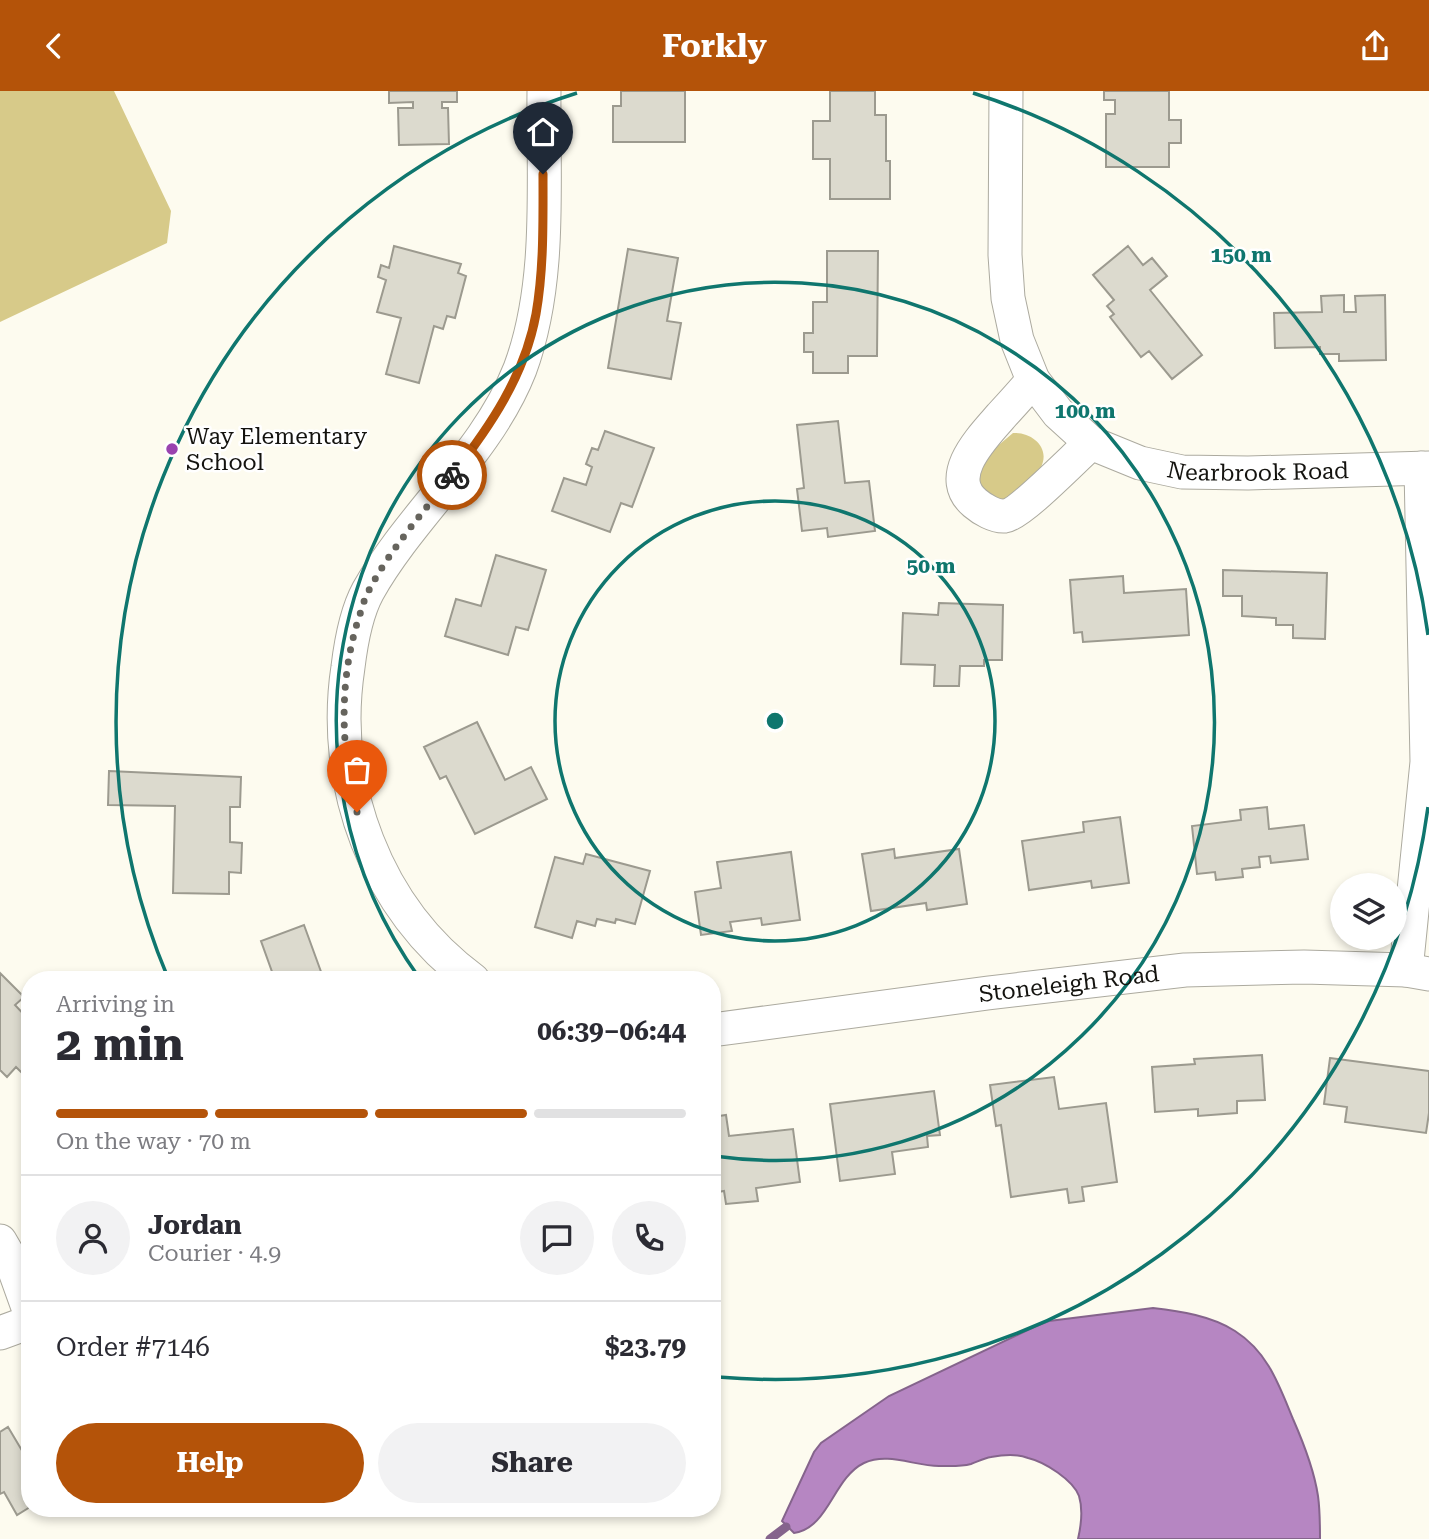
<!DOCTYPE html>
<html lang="en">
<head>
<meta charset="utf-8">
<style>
  :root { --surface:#fff; --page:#f2f2f3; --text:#2b2b33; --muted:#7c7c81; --line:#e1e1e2; --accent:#b45309 }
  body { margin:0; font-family:"Roboto Serif",serif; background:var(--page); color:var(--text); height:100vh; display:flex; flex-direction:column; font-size:26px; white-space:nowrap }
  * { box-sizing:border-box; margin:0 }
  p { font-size:23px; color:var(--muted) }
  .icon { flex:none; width:38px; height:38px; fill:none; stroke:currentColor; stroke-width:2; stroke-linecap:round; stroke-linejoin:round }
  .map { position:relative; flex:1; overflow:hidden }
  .panel { position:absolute; left:21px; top:880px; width:700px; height:546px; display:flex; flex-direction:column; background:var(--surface); border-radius:28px; box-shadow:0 4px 10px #0003 }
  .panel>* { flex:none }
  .tools { position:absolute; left:1330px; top:782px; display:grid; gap:14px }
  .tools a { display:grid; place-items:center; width:77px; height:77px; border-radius:50%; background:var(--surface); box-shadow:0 4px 10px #0003; font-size:35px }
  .pin { position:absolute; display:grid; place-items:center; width:60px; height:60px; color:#fff; margin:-72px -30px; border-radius:50% 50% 50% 0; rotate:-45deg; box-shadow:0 0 7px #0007 }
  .pin .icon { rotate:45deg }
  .courier { position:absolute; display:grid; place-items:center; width:70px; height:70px; margin:-35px; border:5px solid #b45309; border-radius:50%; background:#fff; color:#222; box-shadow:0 2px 9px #0007 }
  .head em { font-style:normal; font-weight:700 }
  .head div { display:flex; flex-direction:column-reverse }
  .head { display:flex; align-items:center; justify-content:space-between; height:119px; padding:0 35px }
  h1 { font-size:46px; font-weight:700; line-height:52px }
  .bar { display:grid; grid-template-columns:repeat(4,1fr); gap:10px 7px; align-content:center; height:84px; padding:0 35px }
  .bar i { height:9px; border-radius:5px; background:var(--line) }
  .bar .active { background:var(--accent) }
  .bar p { grid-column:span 4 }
  .line { display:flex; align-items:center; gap:18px; padding:0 35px; border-top:2px solid var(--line) }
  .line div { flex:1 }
  .round { display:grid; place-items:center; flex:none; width:74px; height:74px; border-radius:37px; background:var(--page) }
  .action { display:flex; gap:14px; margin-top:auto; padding:14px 35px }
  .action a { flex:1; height:80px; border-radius:42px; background:var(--accent); color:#fff; font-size:28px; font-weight:700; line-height:80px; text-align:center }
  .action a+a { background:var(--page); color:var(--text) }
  header { display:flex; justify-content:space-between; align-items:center; height:91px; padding:0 35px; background:var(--accent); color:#fff; font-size:32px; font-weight:700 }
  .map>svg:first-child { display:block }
</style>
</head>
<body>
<header><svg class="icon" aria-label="back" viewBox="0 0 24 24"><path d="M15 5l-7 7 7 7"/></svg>Forkly<svg class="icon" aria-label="share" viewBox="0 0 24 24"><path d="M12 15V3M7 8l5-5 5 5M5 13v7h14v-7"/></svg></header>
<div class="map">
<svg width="1429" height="1448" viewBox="0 0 1429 1448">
  <rect width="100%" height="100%" fill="#fdfbef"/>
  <path fill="#d7ca89" d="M0 0H114L171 120 167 152 0 231Z
    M1013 342C1032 341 1052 357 1040 378 1036 384 1029 389 1024 394 1018 400 1014 406 1006 408 998 410 992 407 984 405L977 380 988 363Z"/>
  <path fill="#b686c2" stroke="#85648c" stroke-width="2" d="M1153 1217C1180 1220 1212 1225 1235 1240 1268 1261 1279 1294 1293 1328 1304 1353 1314 1378 1318 1405 1320 1419 1320 1434 1320 1448H1078C1081 1435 1083 1418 1079 1405 1073 1389 1045 1371 1028 1367 1018 1363 1002 1364 991 1366 984 1367 977 1371 971 1373 960 1376 949 1375 939 1375 914 1375 888 1361 864 1372 833 1387 829 1437 794 1442L782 1430 814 1361 821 1352 889 1305 1034 1236 1049 1230Z"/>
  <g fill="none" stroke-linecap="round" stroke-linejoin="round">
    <path stroke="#85648c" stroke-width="9" d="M770 1448 786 1436"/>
  </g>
  <path fill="#dcdace" stroke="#9c9a8f" stroke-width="2" d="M389 0H457V11H442V17H448L449 53 399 54 398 17H413V11L389 12Z
    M621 0H685V51H613V15H621Z
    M830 0H875V24H886V70H890V108H830V68H813V30H830Z
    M1104 0H1169V29H1181V52H1169V76H1106V23H1115V9H1104Z
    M394 155 461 173 458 182 466 185 455 227 447 225 443 238 434 235 419 292 386 283 401 227 377 221 386 189 378 186 381 174 389 177Z
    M1128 155 1143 174 1152 167 1167 185 1150 199 1202 264 1172 288 1149 260 1141 266 1110 226 1114 223 1107 215 1114 209 1093 184Z
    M628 158 678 167 667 230 681 232 671 288 608 277Z
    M827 160H878L877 265H848V282H813V261H804V242H813V211H827Z
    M1344 204V221H1356L1355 205 1385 204 1386 269 1339 270V263H1320V256L1275 257 1274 222 1322 221 1321 205Z
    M838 330 845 392 869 390 875 440 828 446 827 437 802 440 797 398 804 397 797 334Z
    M605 340 654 357 632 416 621 412 610 441 552 420 564 387 586 394 592 376 586 373 592 357 598 359Z
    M496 464 546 479 528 539 516 536 508 564 445 545 456 508 481 515Z
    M1223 479 1327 482 1325 548 1293 547V534H1276V527L1242 525V505H1223Z
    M1123 485 1124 502 1186 498 1189 544 1083 551 1082 541 1074 542 1070 489Z
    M939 512 1003 514 1002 569H984V575H960L959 595H934L935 574 901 573 903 522 938 524Z
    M477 631 505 689 531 676 547 708 475 743 446 685 440 688 424 656Z
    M109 680 241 686 240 716H230V751L242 752 241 782 229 781V803L173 802 175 715 108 714Z
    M1267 716 1269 738 1304 734 1308 768 1271 772 1270 765 1259 766 1260 776 1242 778 1243 786 1216 789 1215 781 1197 783 1192 735 1241 729 1240 719Z
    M1120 726 1129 792 1092 797 1091 790 1029 799 1022 750 1084 741 1083 731Z
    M894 758 895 767 959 758 967 813 927 819 926 812 871 820 862 763Z
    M791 761 800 829 762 834 761 827 730 831 732 840 701 844 695 801 721 797 717 771Z
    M586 763 650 780 635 833 616 828 615 832 597 828 595 835 577 830 572 847 535 836 555 766 583 773Z
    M304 834 324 889H275L261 850Z
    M0 882 24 906 15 914 30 930V975L22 982 16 976 7 986 0 979Z
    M1262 964 1265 1009 1237 1010V1022L1198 1025V1018L1155 1021 1152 976 1195 973 1194 968Z
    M1330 967 1429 980V1022L1426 1042 1345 1031 1347 1016 1324 1013Z
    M1054 986 1059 1018 1106 1012 1117 1091 1082 1096 1084 1110 1069 1112 1067 1098 1011 1106 1001 1034 996 1035 990 994Z
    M934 1000 940 1044 927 1045 928 1056 892 1061 895 1083 840 1090 830 1013Z
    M726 1024 729 1045 793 1038 800 1091 756 1097 758 1110 726 1113 724 1100 712 1102V1026Z
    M8 1336 30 1373V1416L17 1424 4 1401 0 1403V1341Z"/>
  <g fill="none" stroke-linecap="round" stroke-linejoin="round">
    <g stroke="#acaa9f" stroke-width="35">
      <g id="minor">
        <path id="s1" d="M1006 0 1005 164 1008 207 1017 249 1033 289 1058 322 1091 352 1140 372 1182 381 1248 382 1429 377"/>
        <path d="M1033 289C1023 301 1012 313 1001 325 983 346 943 385 975 412 982 418 995 426 1005 425 1020 423 1075 366 1091 352"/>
        <path d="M1406 879 1427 671 1421 377"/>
        <path d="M473 889C376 818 330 694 348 576 351 551 356 522 368 500 412 422 487 362 520 278 552 192 543 91 544 0"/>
        <path id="s2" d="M712 939 988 902 1185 879 1304 876 1406 879 1429 883"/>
        <path d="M0 1150 11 1169 30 1222"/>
        <path d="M0 1242 30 1231"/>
      </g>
    </g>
    <use href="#minor" stroke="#fff" stroke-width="33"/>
  </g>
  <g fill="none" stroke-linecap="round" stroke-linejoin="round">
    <path stroke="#66645d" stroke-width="7" stroke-dasharray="0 12.6" d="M357 721C340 658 339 588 359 526 362 518 364 508 368 501 390 458 423 422 452 384"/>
    <path stroke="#b45309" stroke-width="9" d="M452 384C490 336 525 284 536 223 544 177 543 130 543 83"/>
  </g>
  <g fill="none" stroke="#0f766e" stroke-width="3.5">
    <circle cx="775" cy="630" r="220"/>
    <path d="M420 888A439 439 0 1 1 714 1065"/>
    <path d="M1428 716A659 659 0 0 1 718 1286M168 887A659 659 0 0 1 577 2M973 2A659 659 0 0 1 1428 544"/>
  </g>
  <circle fill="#9a43af" stroke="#fff" stroke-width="2.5" cx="172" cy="358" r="7"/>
  <g text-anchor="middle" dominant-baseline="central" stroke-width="5" stroke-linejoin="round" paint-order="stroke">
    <g font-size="23" fill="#14130f" stroke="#fff" text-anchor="start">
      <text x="186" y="345">Way Elementary<tspan x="186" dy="26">School</tspan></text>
    </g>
    <g font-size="23" fill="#14130f" stroke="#fff">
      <text stroke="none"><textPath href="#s1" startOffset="551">Nearbrook Road</textPath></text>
      <text stroke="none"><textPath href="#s2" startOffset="360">Stoneleigh Road</textPath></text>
    </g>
  </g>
  <circle cx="775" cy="630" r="10" fill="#0f766e" stroke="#fff" stroke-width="3.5"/>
  <g font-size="21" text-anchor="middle" font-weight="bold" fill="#0f766e" stroke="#fff" stroke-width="5" stroke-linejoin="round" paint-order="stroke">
    <text x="1241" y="171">150 m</text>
    <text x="1085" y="327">100 m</text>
    <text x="931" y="482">50 m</text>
  </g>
</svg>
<div class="tools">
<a><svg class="icon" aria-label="layers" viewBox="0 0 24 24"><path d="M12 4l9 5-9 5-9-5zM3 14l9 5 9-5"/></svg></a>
</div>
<div class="pin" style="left:357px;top:721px;background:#ea580c"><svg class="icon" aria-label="bag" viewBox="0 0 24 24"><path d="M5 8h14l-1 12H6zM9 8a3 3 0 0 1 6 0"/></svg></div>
<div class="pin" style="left:543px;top:83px;background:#1f2937"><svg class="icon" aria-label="home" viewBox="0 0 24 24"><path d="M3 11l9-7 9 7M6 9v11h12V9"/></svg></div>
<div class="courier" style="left:452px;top:384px"><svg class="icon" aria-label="bike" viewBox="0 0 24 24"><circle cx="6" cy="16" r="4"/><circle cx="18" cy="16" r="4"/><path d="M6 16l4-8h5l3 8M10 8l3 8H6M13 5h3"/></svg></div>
<section class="panel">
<div class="head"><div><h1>2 min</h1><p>Arriving in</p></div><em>06:39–06:44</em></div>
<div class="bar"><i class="active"></i><i class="active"></i><i class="active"></i><i></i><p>On the way · 70 m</p></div>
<div class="line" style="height:126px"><a class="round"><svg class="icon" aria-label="person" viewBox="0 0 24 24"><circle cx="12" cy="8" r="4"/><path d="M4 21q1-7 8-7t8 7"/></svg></a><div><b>Jordan</b><p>Courier · 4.9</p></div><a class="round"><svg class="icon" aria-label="chat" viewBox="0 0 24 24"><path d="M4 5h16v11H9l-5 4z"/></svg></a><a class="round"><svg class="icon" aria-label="phone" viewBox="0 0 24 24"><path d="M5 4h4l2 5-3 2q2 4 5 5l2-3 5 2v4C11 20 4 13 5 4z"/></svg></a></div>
<div class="line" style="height:91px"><div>Order #7146</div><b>$23.79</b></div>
<div class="action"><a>Help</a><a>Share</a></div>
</section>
</div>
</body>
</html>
